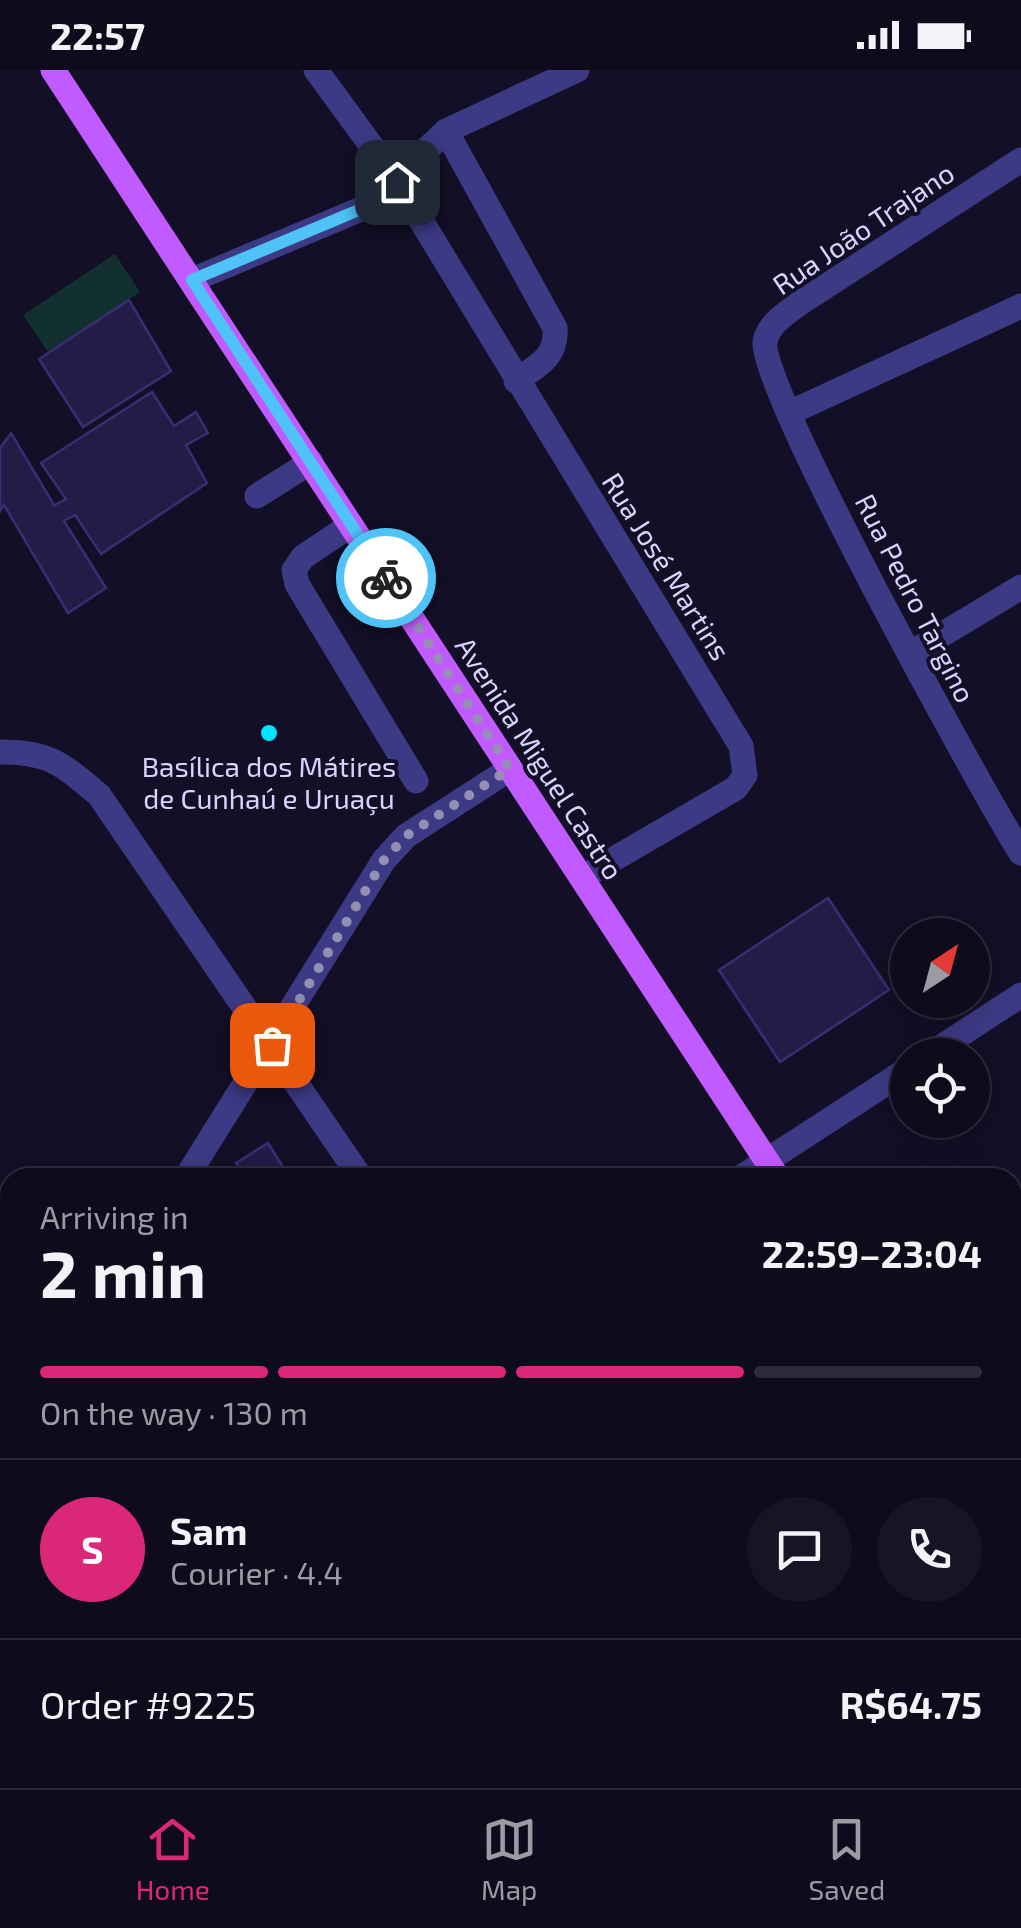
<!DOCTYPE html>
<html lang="en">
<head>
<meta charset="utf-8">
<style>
  :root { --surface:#0e0b1c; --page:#171425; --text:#f1f3f6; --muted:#9b9ba3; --line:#2e2b3b; --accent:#db2777 }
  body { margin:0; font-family:"Exo 2",sans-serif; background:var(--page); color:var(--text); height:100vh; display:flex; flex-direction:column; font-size:38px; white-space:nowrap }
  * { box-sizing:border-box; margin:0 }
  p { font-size:32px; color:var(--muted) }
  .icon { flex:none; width:55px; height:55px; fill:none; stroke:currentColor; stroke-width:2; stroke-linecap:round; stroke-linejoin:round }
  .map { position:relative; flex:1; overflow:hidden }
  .drawer { position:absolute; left:0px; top:1098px; width:1022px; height:622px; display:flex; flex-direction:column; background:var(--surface); border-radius:30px 30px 0 0; box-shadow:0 5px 25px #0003,0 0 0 2px var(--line) }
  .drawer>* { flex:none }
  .needle { width:65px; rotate:36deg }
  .controls { position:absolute; left:890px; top:848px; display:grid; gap:20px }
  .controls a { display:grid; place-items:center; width:100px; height:100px; border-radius:50%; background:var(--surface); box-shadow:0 5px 25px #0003,0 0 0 2px var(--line); font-size:50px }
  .pin { position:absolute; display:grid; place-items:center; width:85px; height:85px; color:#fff; margin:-42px; border-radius:20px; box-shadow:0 5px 15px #0006 }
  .courier { position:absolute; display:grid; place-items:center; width:100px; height:100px; margin:-50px; border:8px solid #4fc3f7; border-radius:50%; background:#fff; color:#222; box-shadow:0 2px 12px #0007 }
  .headline em { font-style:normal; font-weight:700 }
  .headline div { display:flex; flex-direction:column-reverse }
  .headline { display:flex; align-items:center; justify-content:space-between; height:170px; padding:0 40px }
  h1 { font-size:65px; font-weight:700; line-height:75px }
  .bar { display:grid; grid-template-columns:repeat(4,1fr); gap:15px 10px; align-content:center; height:120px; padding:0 40px }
  .bar i { height:12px; border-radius:8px; background:var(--line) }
  .bar .active { background:var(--accent) }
  .bar p { grid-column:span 4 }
  .line { display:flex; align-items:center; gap:25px; padding:0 40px; border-top:2px solid var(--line) }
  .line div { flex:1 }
  .round { display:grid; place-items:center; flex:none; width:105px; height:105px; border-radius:52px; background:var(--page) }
  .status { display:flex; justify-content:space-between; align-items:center; height:70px; padding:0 50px; background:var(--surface); direction:ltr }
  .status svg { height:28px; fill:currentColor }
  .tab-bar { display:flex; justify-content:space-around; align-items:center; height:140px; border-top:2px solid var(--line); background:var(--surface); font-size:28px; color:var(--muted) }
  .tab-bar a { display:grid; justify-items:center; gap:5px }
  .tab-bar .active { color:var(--accent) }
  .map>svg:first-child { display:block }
</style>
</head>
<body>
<div class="status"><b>22:57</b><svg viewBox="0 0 49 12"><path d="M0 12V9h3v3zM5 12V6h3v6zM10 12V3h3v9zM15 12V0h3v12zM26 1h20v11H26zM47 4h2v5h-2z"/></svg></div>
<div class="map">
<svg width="1021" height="1718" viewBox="0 0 1021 1718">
  <rect width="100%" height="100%" fill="#130f26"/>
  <path fill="#12302f" d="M115 184 140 222 49 283 23 245Z"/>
  <path fill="#241b47" stroke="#3b2d73" stroke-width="2.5" d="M129 230 171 301 83 357 39 289Z
    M152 322 174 356 196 342 208 363 186 375 207 413 101 484 75 445 64 451 106 518 68 543 4 435 0 441V378L11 363 54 435 66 429 41 393Z
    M828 828 889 920 780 992 719 900Z
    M268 1073 290 1108H245L236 1093Z
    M111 1710H154L159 1718H98Z"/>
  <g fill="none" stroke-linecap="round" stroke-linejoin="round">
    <path stroke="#3d3a85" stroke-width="25" d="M316 0 397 111 741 676 745 705 736 718 583 807
      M446 61 555 258C557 287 539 295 516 311
      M1021 90 800 233C787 243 768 254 765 272 758 315 983 724 1021 783
      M192 210 366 137 446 61 577 0
      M789 343 1021 236
      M257 426 311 392
      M351 455 303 487 294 500 297 514 416 711
      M910 584 1021 517
      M0 682C49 681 63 695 99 725L361 1108
      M929 985 1021 925
      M186 1108 384 790 406 766 510 699
      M740 1108 908 999
      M0 1131 10 1150
      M1012 1339 1021 1333
      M0 1584 10 1577
      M387 1710 392 1718
      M765 1710 770 1718
      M494 1718 507 1710"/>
    <path stroke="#c25bff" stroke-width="25" d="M53 0 778 1108
      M1012 1466 1021 1479"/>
  </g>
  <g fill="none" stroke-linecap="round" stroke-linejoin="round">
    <path stroke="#948fb3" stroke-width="10" stroke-dasharray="0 18" d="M272 975 384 790 406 766 510 699 386 508"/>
    <path stroke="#4fc3f7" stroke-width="12" d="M386 508 192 210 366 137 397 112"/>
  </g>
  <circle fill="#00e5ff" stroke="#130f26" stroke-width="4" cx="269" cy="663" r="10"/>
  <g text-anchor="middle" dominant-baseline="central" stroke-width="8" stroke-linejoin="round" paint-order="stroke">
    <g font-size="28" fill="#d9d4ff" stroke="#130f26">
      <text transform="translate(863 158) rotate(-34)">Rua João Trajano</text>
      <text transform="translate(667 496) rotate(58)">Rua José Martins</text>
      <text transform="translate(916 528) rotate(63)">Rua Pedro Targino</text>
      <text transform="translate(540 688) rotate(57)">Avenida Miguel Castro</text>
    </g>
    <g font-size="28" fill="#d9d4ff" stroke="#130f26">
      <text x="269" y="696">Basílica dos Mátires<tspan x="269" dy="32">de Cunhaú e Uruaçu</tspan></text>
    </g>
  </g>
</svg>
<div class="controls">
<a><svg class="needle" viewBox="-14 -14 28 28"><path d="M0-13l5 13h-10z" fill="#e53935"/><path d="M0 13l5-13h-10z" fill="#9b9ba3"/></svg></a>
<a><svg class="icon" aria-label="locate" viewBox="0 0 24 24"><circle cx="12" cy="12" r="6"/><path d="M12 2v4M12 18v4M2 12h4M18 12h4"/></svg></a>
</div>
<div class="pin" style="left:272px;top:975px;background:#ea580c"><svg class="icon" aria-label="bag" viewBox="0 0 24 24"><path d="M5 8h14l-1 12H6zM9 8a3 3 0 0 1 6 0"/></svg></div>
<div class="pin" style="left:397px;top:112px;background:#1f2937"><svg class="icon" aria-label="home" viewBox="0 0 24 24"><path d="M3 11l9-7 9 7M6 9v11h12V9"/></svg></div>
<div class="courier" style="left:386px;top:508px"><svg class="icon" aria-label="bike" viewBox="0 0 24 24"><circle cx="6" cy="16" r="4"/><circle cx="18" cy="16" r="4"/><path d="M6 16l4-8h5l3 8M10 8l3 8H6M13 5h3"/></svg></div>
<section class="drawer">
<div class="headline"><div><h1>2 min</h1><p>Arriving in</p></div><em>22:59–23:04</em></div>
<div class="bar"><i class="active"></i><i class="active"></i><i class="active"></i><i></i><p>On the way · 130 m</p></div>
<div class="line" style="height:180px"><b class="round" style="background:var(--accent);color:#fff">S</b><div><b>Sam</b><p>Courier · 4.4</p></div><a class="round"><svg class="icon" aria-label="chat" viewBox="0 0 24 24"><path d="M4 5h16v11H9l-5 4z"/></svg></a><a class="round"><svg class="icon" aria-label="phone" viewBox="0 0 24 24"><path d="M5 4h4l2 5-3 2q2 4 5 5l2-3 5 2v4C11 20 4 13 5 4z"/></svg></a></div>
<div class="line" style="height:130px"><div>Order #9225</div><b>R$64.75</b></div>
</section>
</div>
<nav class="tab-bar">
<a class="active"><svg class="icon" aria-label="home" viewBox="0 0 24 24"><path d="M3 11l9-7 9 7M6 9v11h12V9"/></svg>Home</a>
<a><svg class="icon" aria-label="map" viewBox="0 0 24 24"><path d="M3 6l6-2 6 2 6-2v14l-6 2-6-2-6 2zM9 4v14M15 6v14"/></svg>Map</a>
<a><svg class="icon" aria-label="saved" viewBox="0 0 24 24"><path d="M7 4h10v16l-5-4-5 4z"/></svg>Saved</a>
</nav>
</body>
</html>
